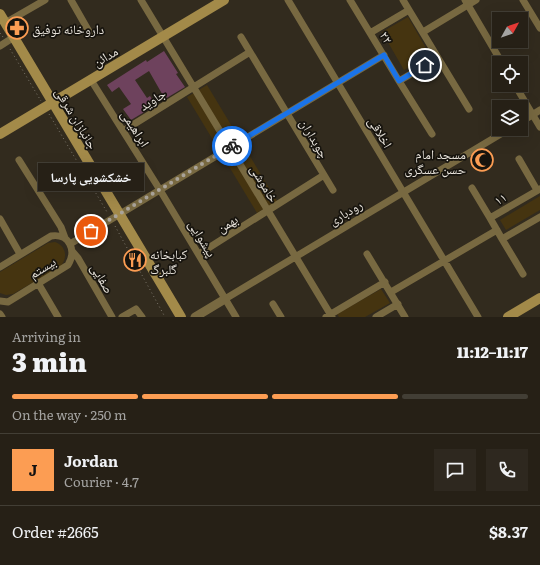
<!DOCTYPE html>
<html lang="en">
<head>
<meta charset="utf-8">
<style>
  :root { --surface:#262016; --page:#2e281f; --text:#f1f3f6; --muted:#a4a3a1; --line:#423e35; --accent:#fc9d53 }
  body { margin:0; font-family:Literata,"Noto Naskh Arabic",serif; background:var(--page); color:var(--text); height:100vh; display:flex; flex-direction:column; font-size:15px; white-space:nowrap }
  * { box-sizing:border-box; margin:0 }
  p { font-size:13px; color:var(--muted) }
  .icon { flex:none; width:22px; height:22px; fill:none; stroke:currentColor; stroke-width:2; stroke-linecap:round; stroke-linejoin:round }
  .map { position:relative; height:317px; overflow:hidden }
  .drawer { display:flex; flex-direction:column; background:var(--surface); flex:1 }
  .drawer>* { flex:none }
  .needle { width:26px; rotate:50deg }
  .buttons { position:absolute; left:492px; top:12px; display:grid; gap:8px }
  .buttons a { display:grid; place-items:center; width:36px; height:36px; border-radius:0px; background:var(--surface); box-shadow:0 4px 16px #0002,0 0 0 1px var(--line); font-size:20px }
  .pin { position:absolute; display:grid; place-items:center; width:34px; height:34px; color:#fff; margin:-17px; border:2px solid #fff; border-radius:50%; box-shadow:0 1px 4px #0007 }
  .courier { position:absolute; display:grid; place-items:center; width:40px; height:40px; margin:-20px; border:3px solid #1a73e8; border-radius:50%; background:#fff; color:#222; box-shadow:0 1px 5px #0007 }
  .bubble { position:absolute; height:28px; border-radius:0px; background:var(--surface); box-shadow:0 4px 16px #0002,0 0 0 1px var(--line); font-size:13px; font-weight:800; line-height:28px; text-align:center }
  .head em { font-style:normal; font-weight:800 }
  .head div { display:flex; flex-direction:column-reverse }
  .head { display:flex; align-items:center; justify-content:space-between; height:68px; padding:0 12px }
  h1 { font-size:26px; font-weight:800; line-height:30px }
  .bar { display:grid; grid-template-columns:repeat(4,1fr); gap:6px 4px; align-content:center; height:48px; padding:0 12px }
  .bar i { height:5px; border-radius:3px; background:var(--line) }
  .bar .selected { background:var(--accent) }
  .bar p { grid-column:span 4 }
  .line { display:flex; align-items:center; gap:10px; padding:0 12px; border-top:1px solid var(--line) }
  .line div { flex:1 }
  .round { display:grid; place-items:center; flex:none; width:42px; height:42px; border-radius:0px; background:var(--page) }
  .map>svg:first-child { display:block }
</style>
</head>
<body>
<div class="map">
<svg width="540" height="317" viewBox="0 0 540 317">
  <rect width="100%" height="100%" fill="#322b1e"/>
  <path fill="#453410" d="M408 17 430 55 404 70 382 32Z
    M207 85 277 201 257 213 187 97Z
    M540 196V210L506 230 500 220Z
    M55 242C66 246 68 257 61 266L13 294 6 295 0 293V272L48 243Z
    M381 289 390 303 365 317H339L337 314Z"/>
  <path fill="#6e425d" d="M164 51 178 73 176 74 185 87 165 99 149 71 135 80 147 98 150 96 156 105 131 120 123 109 131 104 119 87 112 92 107 85 146 60 147 62Z"/>
  <g fill="none" stroke-linecap="round" stroke-linejoin="round">
    <path stroke="#7b756a" stroke-width="1" stroke-dasharray="1 3" stroke-linecap="butt" d="M0 33 3 37
      M10 49 41 101
      M49 114 107 212
      M115 226 165 317"/>
    <path stroke="#786941" stroke-width="7" d="M71 0 91 35
      M141 0 332 317
      M288 0 478 317
      M350 0 370 33
      M403 0 409 10
      M465 0 502 63
      M523 0 540 28
      M5 23 45 0
      M423 32 476 0
      M241 37 333 190
      M0 46 14 37
      M438 58 399 81 370 33 409 10 469 109
      M91 80 160 190 236 317
      M399 81 432 134
      M515 85 540 127
      M521 122 540 110
      M123 131 250 52
      M519 159 537 190
      M19 160 61 227 65 238
      M472 188 490 218
      M540 189 490 218 502 239 540 217
      M0 219 20 254
      M502 239 523 274
      M70 244 384 55
      M72 251 78 258 112 317
      M199 254 324 175
      M367 254 405 317
      M0 267 51 236C69 233 77 250 68 265L8 302 0 301
      M38 283 58 317
      M391 292 497 230
      M225 299 509 129
      M273 304 281 317
      M0 314 2 317
      M122 317 136 309 142 317
      M326 317 385 282
      M376 317 398 304"/>
    <path stroke="#786941" stroke-width="9" d="M195 317 225 299"/>
    <path stroke="#a38a49" stroke-width="10" d="M0 14 181 317
      M0 134 224 0
      M508 317 540 298"/>
  </g>
  <g fill="none" stroke-linecap="round" stroke-linejoin="round">
    <path stroke="#a9a39a" stroke-width="4" stroke-dasharray="0 7.2" d="M91 231 232 146"/>
    <path stroke="#1a73e8" stroke-width="5" d="M232 146 384 55 399 81 425 65"/>
  </g>
  <defs>
    <g id="pharmacy-ring" transform="scale(1.15)"><circle r="9.5" fill="#17140e" stroke="#fc9d53" stroke-width="1.5"/><path d="M-2-6h4v4h4v4h-4v4h-4v-4h-4v-4h4Z" fill="#fc9d53"/></g>
    <g id="mosque-ring" transform="scale(1.15)"><circle r="9.5" fill="#17140e" stroke="#fc9d53" stroke-width="1.5"/><path d="M3.5-4.9A6 6 0 1 0 3.5 4.9A5 5 0 1 1 3.5-4.9Z" fill="#fc9d53"/></g>
    <g id="restaurant-ring" transform="scale(1.15)"><circle r="9.5" fill="#17140e" stroke="#fc9d53" stroke-width="1.5"/><path d="M-5-6h1v4h1v-4h1v4h1v-4h1v5L-1.5 .5V6h-2V.5L-5-1ZM5-6V6H3V1.5H1.5Q1.5-4 5-6Z" fill="#fc9d53"/></g>
  </defs>
  <g fill-rule="evenodd">
    <use href="#pharmacy-ring" x="17" y="28"/>
    <use href="#mosque-ring" x="482" y="160"/>
    <use href="#restaurant-ring" x="135" y="260"/>
  </g>
  <g text-anchor="middle" dominant-baseline="central" stroke-width="3.5" stroke-linejoin="round" paint-order="stroke">
    <g font-size="13" fill="#e9e4dc" stroke="#17140e" text-anchor="start">
      <text x="32" y="28">داروخانه توفیق</text>
      <text x="466" y="153" text-anchor="end">مسجد امام<tspan x="466" dy="15">حسن عسگری</tspan></text>
      <text x="150" y="253">کبابخانه<tspan x="150" dy="15">گلبرگ</tspan></text>
    </g>
    <g font-size="13" fill="#e9e4dc" stroke="#17140e">
      <text transform="translate(387 37) rotate(60)">۲۲</text>
      <text transform="translate(105 56) rotate(-31)">مدائن</text>
      <text transform="translate(152 99) rotate(-33)">جاوید</text>
      <text transform="translate(77 118) rotate(59)">جانبازان شرقی</text>
      <text transform="translate(136 128) rotate(58)">ابراهیمی</text>
      <text transform="translate(381 132) rotate(59)">اخلاقی</text>
      <text transform="translate(315 138) rotate(59)">چوبداران</text>
      <text transform="translate(265 183) rotate(59)">خاموشی</text>
      <text transform="translate(500 198) rotate(-31)">۱۱</text>
      <text transform="translate(345 212) rotate(-31)">رودباری</text>
      <text transform="translate(227 223) rotate(-32)">بهمن</text>
      <text transform="translate(203 238) rotate(59)">پیشوایی</text>
      <text transform="translate(42 267) rotate(-32)">بیستم</text>
      <text transform="translate(103 278) rotate(60)">صفایی</text>
    </g>
  </g>
</svg>
<div class="buttons">
<a><svg class="needle" viewBox="-14 -14 28 28"><path d="M0-13l5 13h-10z" fill="#e53935"/><path d="M0 13l5-13h-10z" fill="#a4a3a1"/></svg></a>
<a><svg class="icon" aria-label="locate" viewBox="0 0 24 24"><circle cx="12" cy="12" r="6"/><path d="M12 2v4M12 18v4M2 12h4M18 12h4"/></svg></a>
<a><svg class="icon" aria-label="layers" viewBox="0 0 24 24"><path d="M12 4l9 5-9 5-9-5zM3 14l9 5 9-5"/></svg></a>
</div>
<div class="pin" style="left:91px;top:231px;background:#ea580c"><svg class="icon" aria-label="bag" viewBox="0 0 24 24"><path d="M5 8h14l-1 12H6zM9 8a3 3 0 0 1 6 0"/></svg></div>
<div class="pin" style="left:425px;top:65px;background:#1f2937"><svg class="icon" aria-label="home" viewBox="0 0 24 24"><path d="M3 11l9-7 9 7M6 9v11h12V9"/></svg></div>
<div class="courier" style="left:232px;top:146px"><svg class="icon" aria-label="bike" viewBox="0 0 24 24"><circle cx="6" cy="16" r="4"/><circle cx="18" cy="16" r="4"/><path d="M6 16l4-8h5l3 8M10 8l3 8H6M13 5h3"/></svg></div>
<div class="bubble" style="left:38px;top:163px;width:106px">خشکشویی پارسا</div>
</div>
<section class="drawer">
<div class="head"><div><h1>3 min</h1><p>Arriving in</p></div><em>11:12–11:17</em></div>
<div class="bar"><i class="selected"></i><i class="selected"></i><i class="selected"></i><i></i><p>On the way · 250 m</p></div>
<div class="line" style="height:72px"><b class="round" style="background:var(--accent);color:#111">J</b><div><b>Jordan</b><p>Courier · 4.7</p></div><a class="round"><svg class="icon" aria-label="chat" viewBox="0 0 24 24"><path d="M4 5h16v11H9l-5 4z"/></svg></a><a class="round"><svg class="icon" aria-label="phone" viewBox="0 0 24 24"><path d="M5 4h4l2 5-3 2q2 4 5 5l2-3 5 2v4C11 20 4 13 5 4z"/></svg></a></div>
<div class="line" style="height:52px"><div>Order #2665</div><b>$8.37</b></div>
</section>
</body>
</html>
